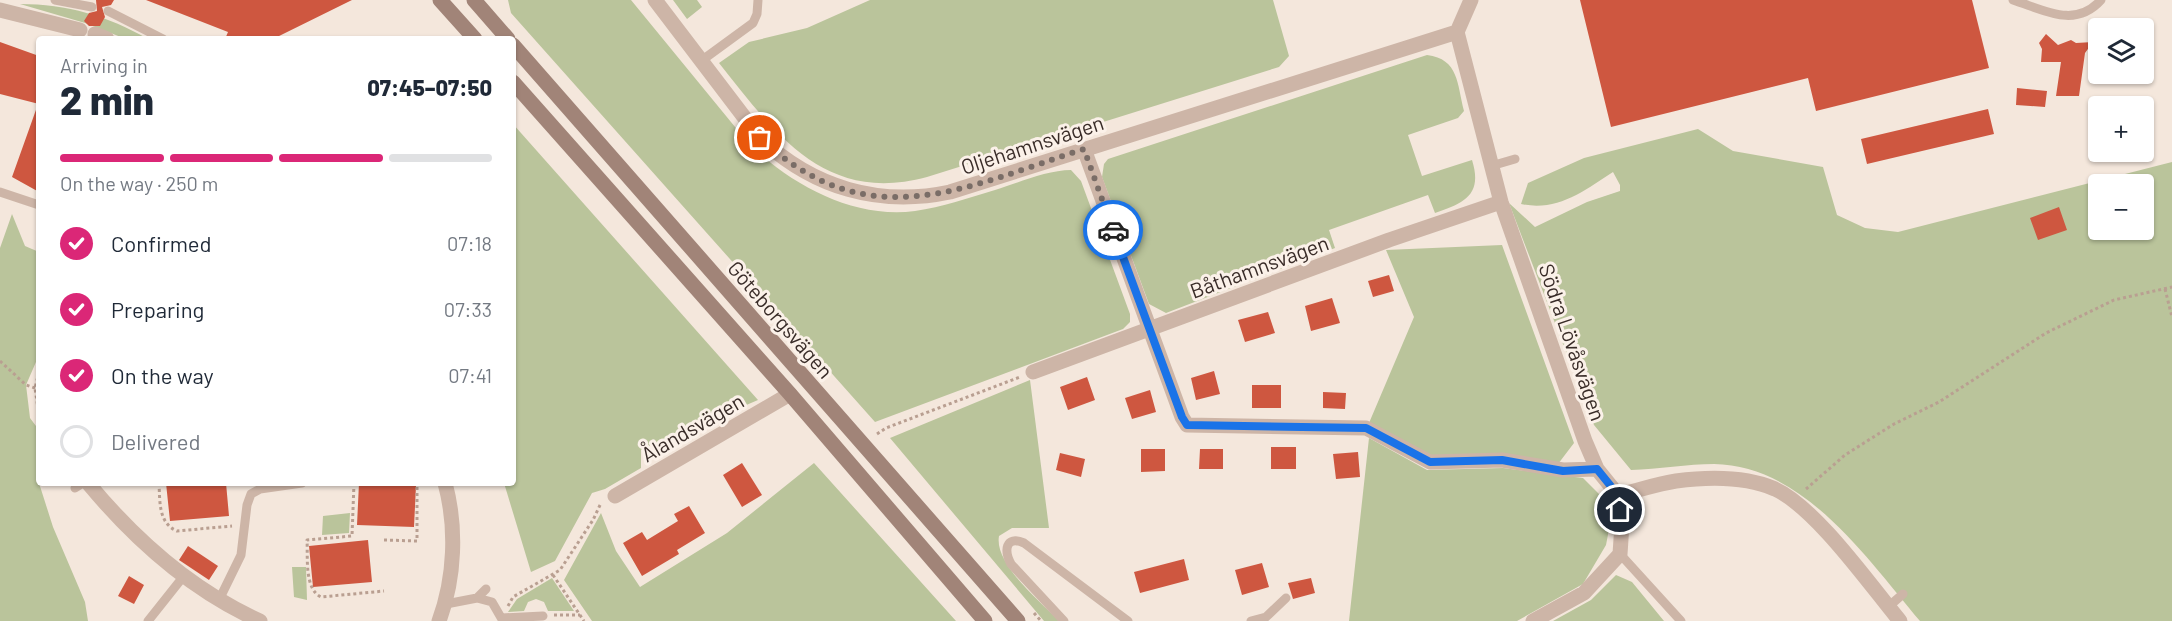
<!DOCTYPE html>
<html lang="en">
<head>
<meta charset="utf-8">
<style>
  :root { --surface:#fff; --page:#f6f6f7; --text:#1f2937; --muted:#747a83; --line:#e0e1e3; --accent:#db2777 }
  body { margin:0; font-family:Barlow,sans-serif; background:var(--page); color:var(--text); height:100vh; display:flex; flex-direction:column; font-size:22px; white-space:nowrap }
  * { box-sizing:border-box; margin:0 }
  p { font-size:20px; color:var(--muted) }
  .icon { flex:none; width:33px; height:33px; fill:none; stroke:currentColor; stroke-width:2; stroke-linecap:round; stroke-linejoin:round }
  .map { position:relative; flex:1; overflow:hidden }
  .panel { position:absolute; left:36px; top:36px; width:480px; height:450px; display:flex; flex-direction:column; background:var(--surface); border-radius:6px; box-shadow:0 2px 4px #0004 }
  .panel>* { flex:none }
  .tools { position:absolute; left:2088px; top:18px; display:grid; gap:12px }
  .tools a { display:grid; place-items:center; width:66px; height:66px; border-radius:6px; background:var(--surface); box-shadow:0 2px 4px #0004; font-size:30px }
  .pin { position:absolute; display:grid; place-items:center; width:51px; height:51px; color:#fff; margin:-26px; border:3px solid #fff; border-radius:50%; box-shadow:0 2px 6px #0007 }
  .courier { position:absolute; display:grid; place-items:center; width:60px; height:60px; margin:-30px; border:4px solid #1a73e8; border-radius:50%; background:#fff; color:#222; box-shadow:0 2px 8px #0007 }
  .summary em { font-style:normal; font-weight:800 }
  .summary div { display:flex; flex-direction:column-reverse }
  .summary { display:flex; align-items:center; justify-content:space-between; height:102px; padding:0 24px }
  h1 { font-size:39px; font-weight:800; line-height:45px }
  .bar { display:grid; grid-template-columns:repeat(4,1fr); gap:9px 6px; align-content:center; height:72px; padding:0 24px }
  .bar i { height:8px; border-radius:4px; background:var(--line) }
  .bar .on { background:var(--accent) }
  .bar p { grid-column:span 4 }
  ol { padding:0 24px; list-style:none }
  li { display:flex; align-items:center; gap:18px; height:66px }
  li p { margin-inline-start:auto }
  li .icon { padding:6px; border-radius:50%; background:var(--accent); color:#fff; stroke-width:4 }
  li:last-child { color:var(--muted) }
  li i { width:33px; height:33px; border:3px solid var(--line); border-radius:50% }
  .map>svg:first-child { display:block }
</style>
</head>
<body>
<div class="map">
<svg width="2172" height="621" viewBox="0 0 2172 621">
  <rect width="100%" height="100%" fill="#f4e7dc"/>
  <path fill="#bac49b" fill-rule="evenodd" d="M508 0H631L749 144C792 185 853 219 915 211 942 207 969 198 995 190 1018 183 1047 170 1071 170L1081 181 1130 314V322L1123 329 875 422 511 13Z
    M673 0H697L702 7 687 19Z
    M870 0H1273L1289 56 1279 67 927 177C824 205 775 133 719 63L749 42 807 28Z
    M20 4C67 4 108 16 148 39H126L85 23Z
    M1427 55C1459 59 1457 84 1464 111L1458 118 1408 135 1422 176 1472 160C1483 195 1464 203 1435 213L1428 195 1329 230 1335 248 1166 313 1149 304 1102 177 1104 164 1108 159Z
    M513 124 758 400 641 450V468L605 489 592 493 555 561 531 572 504 483H513Z
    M1698 129 1733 151 1823 167 1837 215 1865 228 1898 232 2172 162V621H1920C1868 560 1804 465 1714 464 1688 464 1658 469 1631 470L1594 425 1509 203 1535 227 1587 202 1620 191V185L1613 172C1584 191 1557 212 1521 204L1528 183 1584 158ZM2098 184H2144V230H2098Z
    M12 214 25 246 39 252V355L26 385 30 418 39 430V483L53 527 85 602 88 621H0V248Z
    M1502 245 1574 443 1558 464 1435 458 1369 423 1414 317 1386 250Z
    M1030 380 1049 528H1012L999 536C994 564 1040 601 1059 621H1044L890 438Z
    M1369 438 1427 470 1503 468 1583 478 1600 495 1610 524 1606 545 1583 584 1517 621H1349Z
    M814 463 956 621H592L564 580 601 513 616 551 640 587 727 533Z
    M350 513 349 533 322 535 323 516Z
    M292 567H306L307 600 294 597Z
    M1616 575 1632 582 1664 621H1553L1591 600Z
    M552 578 574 611H548L544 602 536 599 528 602 524 611 508 612 517 599Z"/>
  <path fill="#ce5740" d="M96 0H114L111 5 102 7 105 17 100 26H89L84 21 89 13 97 11Z
    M146 0H352L273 39H225L228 32Z
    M1580 0H1972L1989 68 1816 111 1808 78 1611 127Z
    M2046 34 2058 45 2071 40 2076 43 2093 42 2085 53 2079 96H2056L2061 62H2041L2042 49 2039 43Z
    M0 42 39 56V104L0 94Z
    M2017 88 2047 91 2045 107 2016 105Z
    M37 107H39V192L12 177Z
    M1988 109 1994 134 1867 164 1861 139Z
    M2059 207 2067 230 2038 240 2030 218Z
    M1389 275 1394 291 1373 297 1368 281Z
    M1332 298 1340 323 1311 331 1305 306Z
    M1268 312 1275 333 1245 342 1238 320Z
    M1214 371 1220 394 1196 400 1191 378Z
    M1087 377 1095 400 1068 410 1060 387Z
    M1252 385H1281V408H1252Z
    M1150 390 1156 412 1132 419 1125 398Z
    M1323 392 1346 393 1345 409 1323 408Z
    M1271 447H1296V469H1271Z
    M1141 449H1165V471L1141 472Z
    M1200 449H1223V469H1199Z
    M1358 452 1360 477 1336 479 1333 454Z
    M1060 453 1085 459 1081 477 1056 470Z
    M742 463 762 495 742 507 723 475Z
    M166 483H226L229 516 170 521Z
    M359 483 416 486 414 527 357 525Z
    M689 506 705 533 677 550 679 554 642 576 623 543 642 532 647 540 678 521 674 514Z
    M368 540 372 582 313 587 309 546Z
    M188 546 218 566 209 580 179 560Z
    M1184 559 1189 580 1140 593 1134 572Z
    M1262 563 1269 587 1242 595 1235 570Z
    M129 576 144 585 134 604 118 596Z
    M1311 578 1315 593 1293 599 1288 583Z"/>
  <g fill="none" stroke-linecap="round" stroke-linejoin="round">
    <path stroke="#b99f91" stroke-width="3" stroke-dasharray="3 3" stroke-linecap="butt" d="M2165 289 2172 317
      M0 361 26 385 35 388
      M39 372 35 388 39 415
      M877 434 886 428 1020 377
      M159 483C160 501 158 523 177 531L232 526
      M354 483 352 536 307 540C308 556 304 589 321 597L384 591
      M1806 489 1845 455 1894 424 1939 402 2046 333 2114 300 2172 287
      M384 540 417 541V483
      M553 575 584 621
      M508 606 513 597 560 570 593 520 601 503
      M1034 613 1041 621
      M554 615H580"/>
    <path stroke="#cdb5a7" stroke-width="9" d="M55 0 92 7
      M2013 0C2044 10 2075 29 2101 0
      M108 11 163 39
      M701 61 753 23 757 14 758 0
      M1491 166 1515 159
      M0 192 39 205
      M75 488 83 483
      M1620 554 1681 621
      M477 598 486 589
      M219 600 241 555 247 505 251 494 260 489 302 483
      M446 604 477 598 492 602 503 621
      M1888 607 1903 594
      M502 618 543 616
      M148 621 183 577
      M1064 621 1011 564C1004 551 1005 535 1024 543L1128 621
      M1251 621 1266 617 1286 598"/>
    <path stroke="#cdb5a7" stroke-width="15" d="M655 0 760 138C813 188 879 207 950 192L1457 32 1471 0
      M0 10 80 30
      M1457 32 1501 202 1585 441 1597 469 1618 495 1622 524 1620 554 1584 593 1533 621
      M95 34 107 39
      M1084 149 1182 417 1187 425 1366 428 1430 462 1502 460 1563 470 1597 469
      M1033 372 1389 240 1501 202
      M88 483C136 541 191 590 260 621
      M1618 495C1637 491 1656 484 1676 481 1707 477 1745 476 1775 489 1816 508 1870 585 1900 621
      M615 496 790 394
      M439 621C455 578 457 527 445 483"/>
    <path stroke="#a18478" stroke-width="15" d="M440 0 475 39
      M474 0 508 39
      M513 45 1018 621
      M513 82 790 394 985 621"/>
  </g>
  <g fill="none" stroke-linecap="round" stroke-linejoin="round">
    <path stroke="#7a6d67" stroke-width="6" stroke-dasharray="0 10.8" d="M760 138C868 239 964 188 1084 149L1113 230"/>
    <path stroke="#1a73e8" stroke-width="8" d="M1113 230 1182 417 1187 425 1366 428 1430 462 1502 460 1563 471 1597 469 1618 495 1620 510"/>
  </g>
  <g text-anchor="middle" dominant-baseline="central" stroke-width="6" stroke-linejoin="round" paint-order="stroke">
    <g font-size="21" fill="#392c28" stroke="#fbf1e9">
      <text transform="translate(1032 144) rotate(-18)">Oljehamnsvägen</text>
      <text transform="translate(1259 266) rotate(-20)">Båthamnsvägen</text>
      <text transform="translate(781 319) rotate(49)">Göteborgsvägen</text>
      <text transform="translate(1573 342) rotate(71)">Södra Lövåsvägen</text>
      <text transform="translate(692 427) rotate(-30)">Ålandsvägen</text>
    </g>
  </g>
</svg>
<div class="tools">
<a><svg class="icon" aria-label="layers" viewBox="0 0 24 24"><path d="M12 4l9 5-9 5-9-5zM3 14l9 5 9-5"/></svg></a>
<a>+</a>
<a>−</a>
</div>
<div class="pin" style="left:760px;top:138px;background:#ea580c"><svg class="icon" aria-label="bag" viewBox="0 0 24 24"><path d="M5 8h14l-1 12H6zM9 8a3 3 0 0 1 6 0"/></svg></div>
<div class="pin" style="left:1620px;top:510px;background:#1f2937"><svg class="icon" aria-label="home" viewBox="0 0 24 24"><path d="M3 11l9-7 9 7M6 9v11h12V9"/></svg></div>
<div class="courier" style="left:1113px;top:230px"><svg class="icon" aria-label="car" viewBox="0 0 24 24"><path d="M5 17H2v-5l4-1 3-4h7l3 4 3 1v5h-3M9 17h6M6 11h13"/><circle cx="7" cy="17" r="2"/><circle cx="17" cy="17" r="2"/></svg></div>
<section class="panel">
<div class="summary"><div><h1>2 min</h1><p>Arriving in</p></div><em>07:45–07:50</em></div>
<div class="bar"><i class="on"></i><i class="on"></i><i class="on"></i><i></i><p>On the way · 250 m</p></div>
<ol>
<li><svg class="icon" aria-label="check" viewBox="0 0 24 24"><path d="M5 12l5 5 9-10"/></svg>Confirmed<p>07:18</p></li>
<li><svg class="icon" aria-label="check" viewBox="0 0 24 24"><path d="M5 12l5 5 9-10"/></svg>Preparing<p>07:33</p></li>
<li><svg class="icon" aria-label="check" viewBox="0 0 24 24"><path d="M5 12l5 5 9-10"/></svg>On the way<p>07:41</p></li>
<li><i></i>Delivered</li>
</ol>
</section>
</div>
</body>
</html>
